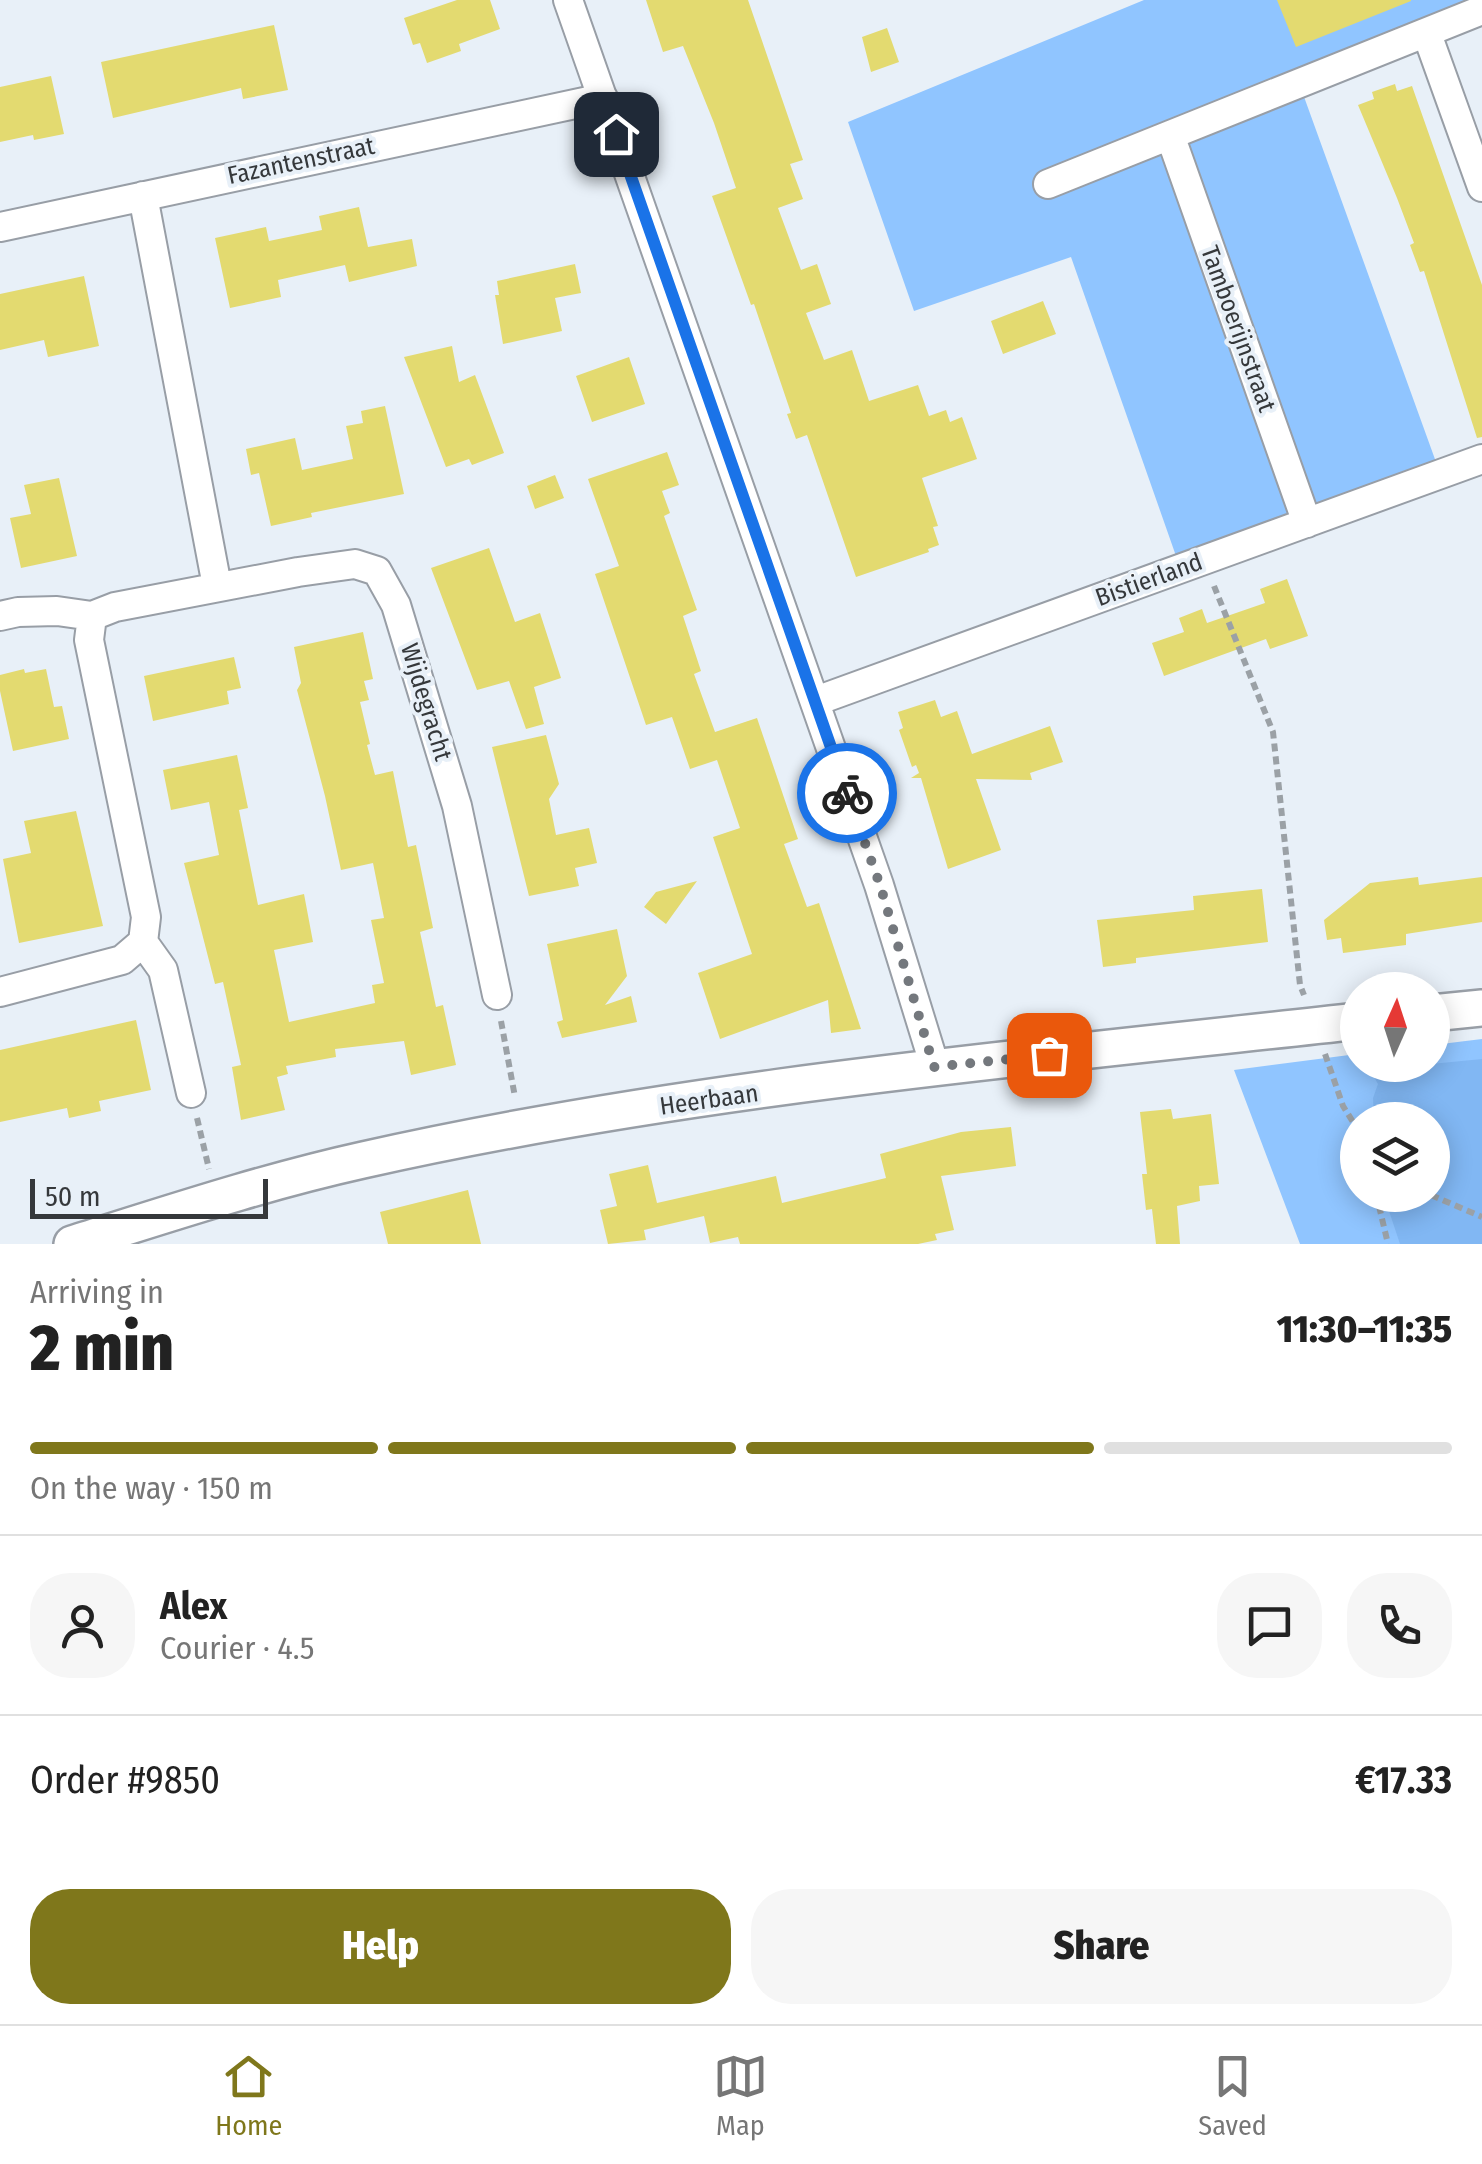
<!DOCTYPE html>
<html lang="en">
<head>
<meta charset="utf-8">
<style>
  :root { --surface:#fff; --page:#f6f6f6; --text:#222; --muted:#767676; --line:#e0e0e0; --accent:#7f771b }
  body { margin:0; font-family:"Fira Sans Condensed",sans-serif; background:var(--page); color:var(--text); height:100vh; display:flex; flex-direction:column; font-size:38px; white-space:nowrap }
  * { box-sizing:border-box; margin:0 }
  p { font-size:32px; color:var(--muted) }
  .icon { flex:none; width:55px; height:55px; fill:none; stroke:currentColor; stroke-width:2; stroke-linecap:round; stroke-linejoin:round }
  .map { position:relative; height:1244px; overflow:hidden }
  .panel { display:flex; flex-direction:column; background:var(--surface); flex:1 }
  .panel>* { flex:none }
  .needle { width:65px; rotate:3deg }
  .tools { position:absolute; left:1340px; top:972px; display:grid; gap:20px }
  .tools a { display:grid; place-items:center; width:110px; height:110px; border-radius:50%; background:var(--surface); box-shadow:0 5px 25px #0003; font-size:50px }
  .scale { position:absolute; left:30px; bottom:25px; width:238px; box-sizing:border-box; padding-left:10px; border:5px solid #35383b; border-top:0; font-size:28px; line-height:35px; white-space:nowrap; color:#35383b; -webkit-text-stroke:8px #e8f0f8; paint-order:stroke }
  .pin { position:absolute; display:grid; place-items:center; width:85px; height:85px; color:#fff; margin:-42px; border-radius:20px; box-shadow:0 5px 15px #0006 }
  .courier { position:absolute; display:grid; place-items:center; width:100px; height:100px; margin:-50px; border:8px solid #1a73e8; border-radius:50%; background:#fff; color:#222; box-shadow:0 2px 12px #0007 }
  .summary em { font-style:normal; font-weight:800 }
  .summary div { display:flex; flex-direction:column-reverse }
  .summary { display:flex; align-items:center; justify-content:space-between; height:170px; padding:0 30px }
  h1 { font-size:65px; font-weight:800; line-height:75px }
  .bar { display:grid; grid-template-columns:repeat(4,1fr); gap:15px 10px; align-content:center; height:120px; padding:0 30px }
  .bar i { height:12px; border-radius:8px; background:var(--line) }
  .bar .active { background:var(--accent) }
  .bar p { grid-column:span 4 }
  .line { display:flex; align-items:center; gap:25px; padding:0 30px; border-top:2px solid var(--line) }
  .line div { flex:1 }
  .round { display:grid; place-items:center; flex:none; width:105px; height:105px; border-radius:40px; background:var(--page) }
  .primary-button { display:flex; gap:20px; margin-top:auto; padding:20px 30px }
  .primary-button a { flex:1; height:115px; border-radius:40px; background:var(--accent); color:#fff; font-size:40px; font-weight:800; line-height:115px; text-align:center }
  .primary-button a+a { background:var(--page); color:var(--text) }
  .menu { display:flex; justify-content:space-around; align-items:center; height:140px; border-top:2px solid var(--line); background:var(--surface); font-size:28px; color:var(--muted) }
  .menu a { display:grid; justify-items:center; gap:5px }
  .menu .active { color:var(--accent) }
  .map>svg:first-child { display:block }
</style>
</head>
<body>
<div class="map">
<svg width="1482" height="1244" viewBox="0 0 1482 1244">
  <rect width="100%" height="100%" fill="#e8f0f8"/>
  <path fill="#90c5ff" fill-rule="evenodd" d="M1144 0H1482L1303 94 1436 462 1176 556 1071 257 914 311 848 122Z
    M1482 1039V1244H1300L1234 1070 1357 1054 1358 1065H1432L1433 1045ZM1358 1120H1432V1195H1358Z"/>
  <path fill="#81b7f3" d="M1482 1059V1244H1400L1384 1196 1432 1195V1120H1374L1373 1098 1378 1084 1370 1070Z"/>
  <path fill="#e3da70" d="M457 0H490L500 29 459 44 461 51 427 63 420 43 413 45 404 18Z
    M646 0H748L803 160 790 164 803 199 778 208 801 270 817 264 831 304 806 313 824 360 852 350 869 401 918 385 929 416 946 410 950 422 962 417 977 459 922 478 938 526 933 527 939 545 928 549 929 552 856 577 807 435 796 439 787 414 791 413 754 304 751 305 712 196 736 188 714 123 683 46 663 52Z
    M1277 0H1411V1L1296 47Z
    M274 25 288 90 243 99 241 88 113 118 101 62Z
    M887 28 899 62 871 72 862 37Z
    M51 76 64 134 34 140 33 135 0 142V87Z
    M1395 84 1397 91 1412 86 1482 285V437L1477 438 1424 271 1420 272 1410 245 1414 243 1397 198 1358 105 1374 99 1372 92Z
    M359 207 368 247 412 239 417 266 349 282 345 265 278 280 281 297 230 308 215 238 266 227 269 241 322 230 319 216Z
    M575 264 581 293 555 298 562 331 503 344 495 295H499L497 281Z
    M84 276 99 346 48 357 44 340 0 350V294Z
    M1043 301 1056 334 1003 354 991 321Z
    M452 346 459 382 475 375 504 453 472 465 469 459 446 467 404 357Z
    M629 357 645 404 592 422 576 376Z
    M385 406 404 494 311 513 312 517 271 526 259 473 251 475 246 449 295 438 302 470 353 459 346 426 363 423 361 411Z
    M667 452 679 485 662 491 670 513 664 516 697 610 683 616 701 671 694 674 715 732 757 718 798 839 784 844 807 907 819 903 861 1029 831 1033 828 1000 720 1039 698 973 752 954 713 837 740 828 717 760 690 769 672 717 646 725 595 574 619 566 588 479Z
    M555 475 564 498 535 509 527 486Z
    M59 478 77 556 21 568 10 518 31 514 24 485Z
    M489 548 515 622 540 613 561 678 534 687 544 724 526 729 509 681 477 690 431 568Z
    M1287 579 1308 636 1270 649 1266 639 1164 676 1152 643 1184 632 1179 618 1202 609 1207 623 1265 603 1260 589Z
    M363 632 373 679 364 681 369 700 360 702 370 744 367 745 375 775 393 771 408 847 416 845 433 928 420 932 436 1007 443 1005 456 1065 411 1075 404 1041 335 1049 336 1057 286 1066 288 1074 277 1077 285 1110 241 1120 232 1067 241 1065 223 982 215 984 184 863 219 855 209 802 171 810 163 770 237 755 248 808 239 810 258 905 304 894 313 942 274 950 289 1022 375 1003 372 985 384 983 371 920 384 918 373 863 341 870 325 796 297 690 301 683 294 647Z
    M234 657 241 688 227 691 229 704 153 721 144 676Z
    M24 669 25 673 46 669 54 707 62 706 69 739 13 751 0 691V675Z
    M935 700 941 717 957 711 972 754 1050 726 1063 762 1030 773 1032 780 976 779 1001 850 948 869 921 778H911L919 773 916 765 912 767 899 730 903 728 898 712Z
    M546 735 559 784 549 799 556 835 589 828 597 863 575 868 579 886 529 896 492 747Z
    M76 811 103 926 19 943 3 859 31 853 24 821Z
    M1418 877 1419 885 1482 877V922L1406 934V945L1343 953 1341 938 1327 940 1324 920 1370 883Z
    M697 881 666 924 644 907 656 892Z
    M1262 889 1268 942 1136 958V963L1103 967 1097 920 1194 910 1193 896Z
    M617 929 627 976 605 1005 631 996 637 1022 562 1038 557 1022 563 1020 547 944Z
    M136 1020 151 1090 99 1101 101 1111 69 1118 67 1108 0 1122V1050Z
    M1171 1109 1173 1119 1211 1114 1219 1184 1199 1186 1200 1201 1177 1206 1180 1244H1156L1152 1209 1146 1210 1142 1174H1147L1140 1112Z
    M1011 1127 1016 1166 941 1176 954 1230 935 1234 937 1240 918 1244H740L738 1237 710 1243 704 1216 644 1230 646 1240 608 1244 600 1210 617 1206 609 1174 648 1165 657 1203 776 1176 782 1203 886 1178 880 1154 961 1132Z
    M468 1190 481 1244H388L380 1212Z"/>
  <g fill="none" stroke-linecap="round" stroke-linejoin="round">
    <g stroke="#989ea6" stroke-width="32">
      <path id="minor" d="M568 0 879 885 935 1067
        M1427 34 1482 187
        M1170 135 1307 523
        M1048 184 1482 10
        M143 196 217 586
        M0 227 603 98
        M0 616 18 612 57 611 92 616 115 607 298 572 355 564 377 571 396 605 457 806 497 995
        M816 701 1482 459
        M143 942 163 970 191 1093
        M0 992 122 960 143 942 146 917 89 640 92 616"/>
    </g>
    <g stroke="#989ea6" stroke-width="40">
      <path id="tertiary" d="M1432 1013 1482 1008
        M72 1244C168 1214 264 1182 363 1160 688 1087 1026 1058 1358 1021"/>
    </g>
    <path stroke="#9ba1a6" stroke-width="6" stroke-dasharray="8 5" stroke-linecap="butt" d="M1214 586 1273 732 1300 985 1304 995
      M501 1021 515 1097
      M1325 1054 1343 1106 1358 1130
      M197 1118 209 1169
      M1386 1195 1379 1206 1388 1244
      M1431 1195 1482 1217"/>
    <use href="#minor" stroke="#fff" stroke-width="28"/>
    <use href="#tertiary" stroke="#fff" stroke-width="35"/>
  </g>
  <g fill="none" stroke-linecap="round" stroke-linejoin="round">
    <path stroke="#74787d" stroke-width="10" stroke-dasharray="0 18" d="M847 793 880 885 934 1067 1049 1055"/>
    <path stroke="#1a73e8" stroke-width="12" d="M616 134 847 793"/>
  </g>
  <g text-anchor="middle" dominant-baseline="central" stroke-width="8" stroke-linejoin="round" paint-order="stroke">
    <g font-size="25" fill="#35383b" stroke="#e8f0f8">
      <text transform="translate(301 161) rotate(-12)">Fazantenstraat</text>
      <text transform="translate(1238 329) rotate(70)">Tamboerijnstraat</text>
      <text transform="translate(1149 580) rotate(-20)">Bistierland</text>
      <text transform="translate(426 702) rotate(73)">Wijdegracht</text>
      <text transform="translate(709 1100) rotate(-8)">Heerbaan</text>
    </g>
  </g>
</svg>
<div class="tools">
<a><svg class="needle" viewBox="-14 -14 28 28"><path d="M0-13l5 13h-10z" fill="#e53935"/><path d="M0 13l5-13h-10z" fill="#767676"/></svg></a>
<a><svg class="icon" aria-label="layers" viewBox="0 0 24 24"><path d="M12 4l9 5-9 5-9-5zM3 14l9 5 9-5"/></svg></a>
</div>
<div class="scale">50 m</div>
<div class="pin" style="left:1049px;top:1055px;background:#ea580c"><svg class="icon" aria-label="bag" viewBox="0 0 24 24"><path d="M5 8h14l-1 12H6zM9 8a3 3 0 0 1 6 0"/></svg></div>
<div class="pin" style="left:616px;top:134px;background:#1f2937"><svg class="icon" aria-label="home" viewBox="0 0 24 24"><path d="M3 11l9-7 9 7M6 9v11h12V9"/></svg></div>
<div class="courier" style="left:847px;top:793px"><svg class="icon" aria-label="bike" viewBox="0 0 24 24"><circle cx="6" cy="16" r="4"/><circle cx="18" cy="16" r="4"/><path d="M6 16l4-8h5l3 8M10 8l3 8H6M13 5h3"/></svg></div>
</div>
<section class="panel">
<div class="summary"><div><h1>2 min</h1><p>Arriving in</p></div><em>11:30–11:35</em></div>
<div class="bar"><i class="active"></i><i class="active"></i><i class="active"></i><i></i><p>On the way · 150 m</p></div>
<div class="line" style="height:180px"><a class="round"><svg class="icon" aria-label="person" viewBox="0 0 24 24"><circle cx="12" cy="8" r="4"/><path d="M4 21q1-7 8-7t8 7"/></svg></a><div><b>Alex</b><p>Courier · 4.5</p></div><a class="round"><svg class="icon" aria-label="chat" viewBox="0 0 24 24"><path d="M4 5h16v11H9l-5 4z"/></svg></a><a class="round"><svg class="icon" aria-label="phone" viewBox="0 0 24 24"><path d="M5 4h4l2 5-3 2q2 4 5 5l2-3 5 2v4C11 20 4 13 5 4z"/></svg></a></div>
<div class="line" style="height:130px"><div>Order #9850</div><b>€17.33</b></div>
<div class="primary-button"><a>Help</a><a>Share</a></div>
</section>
<nav class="menu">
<a class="active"><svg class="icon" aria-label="home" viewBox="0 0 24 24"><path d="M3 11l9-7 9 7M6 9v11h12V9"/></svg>Home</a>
<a><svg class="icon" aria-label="map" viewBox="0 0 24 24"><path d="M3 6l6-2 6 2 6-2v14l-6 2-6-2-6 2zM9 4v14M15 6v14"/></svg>Map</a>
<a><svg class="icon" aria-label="saved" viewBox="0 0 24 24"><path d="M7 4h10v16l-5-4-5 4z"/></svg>Saved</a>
</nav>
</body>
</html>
